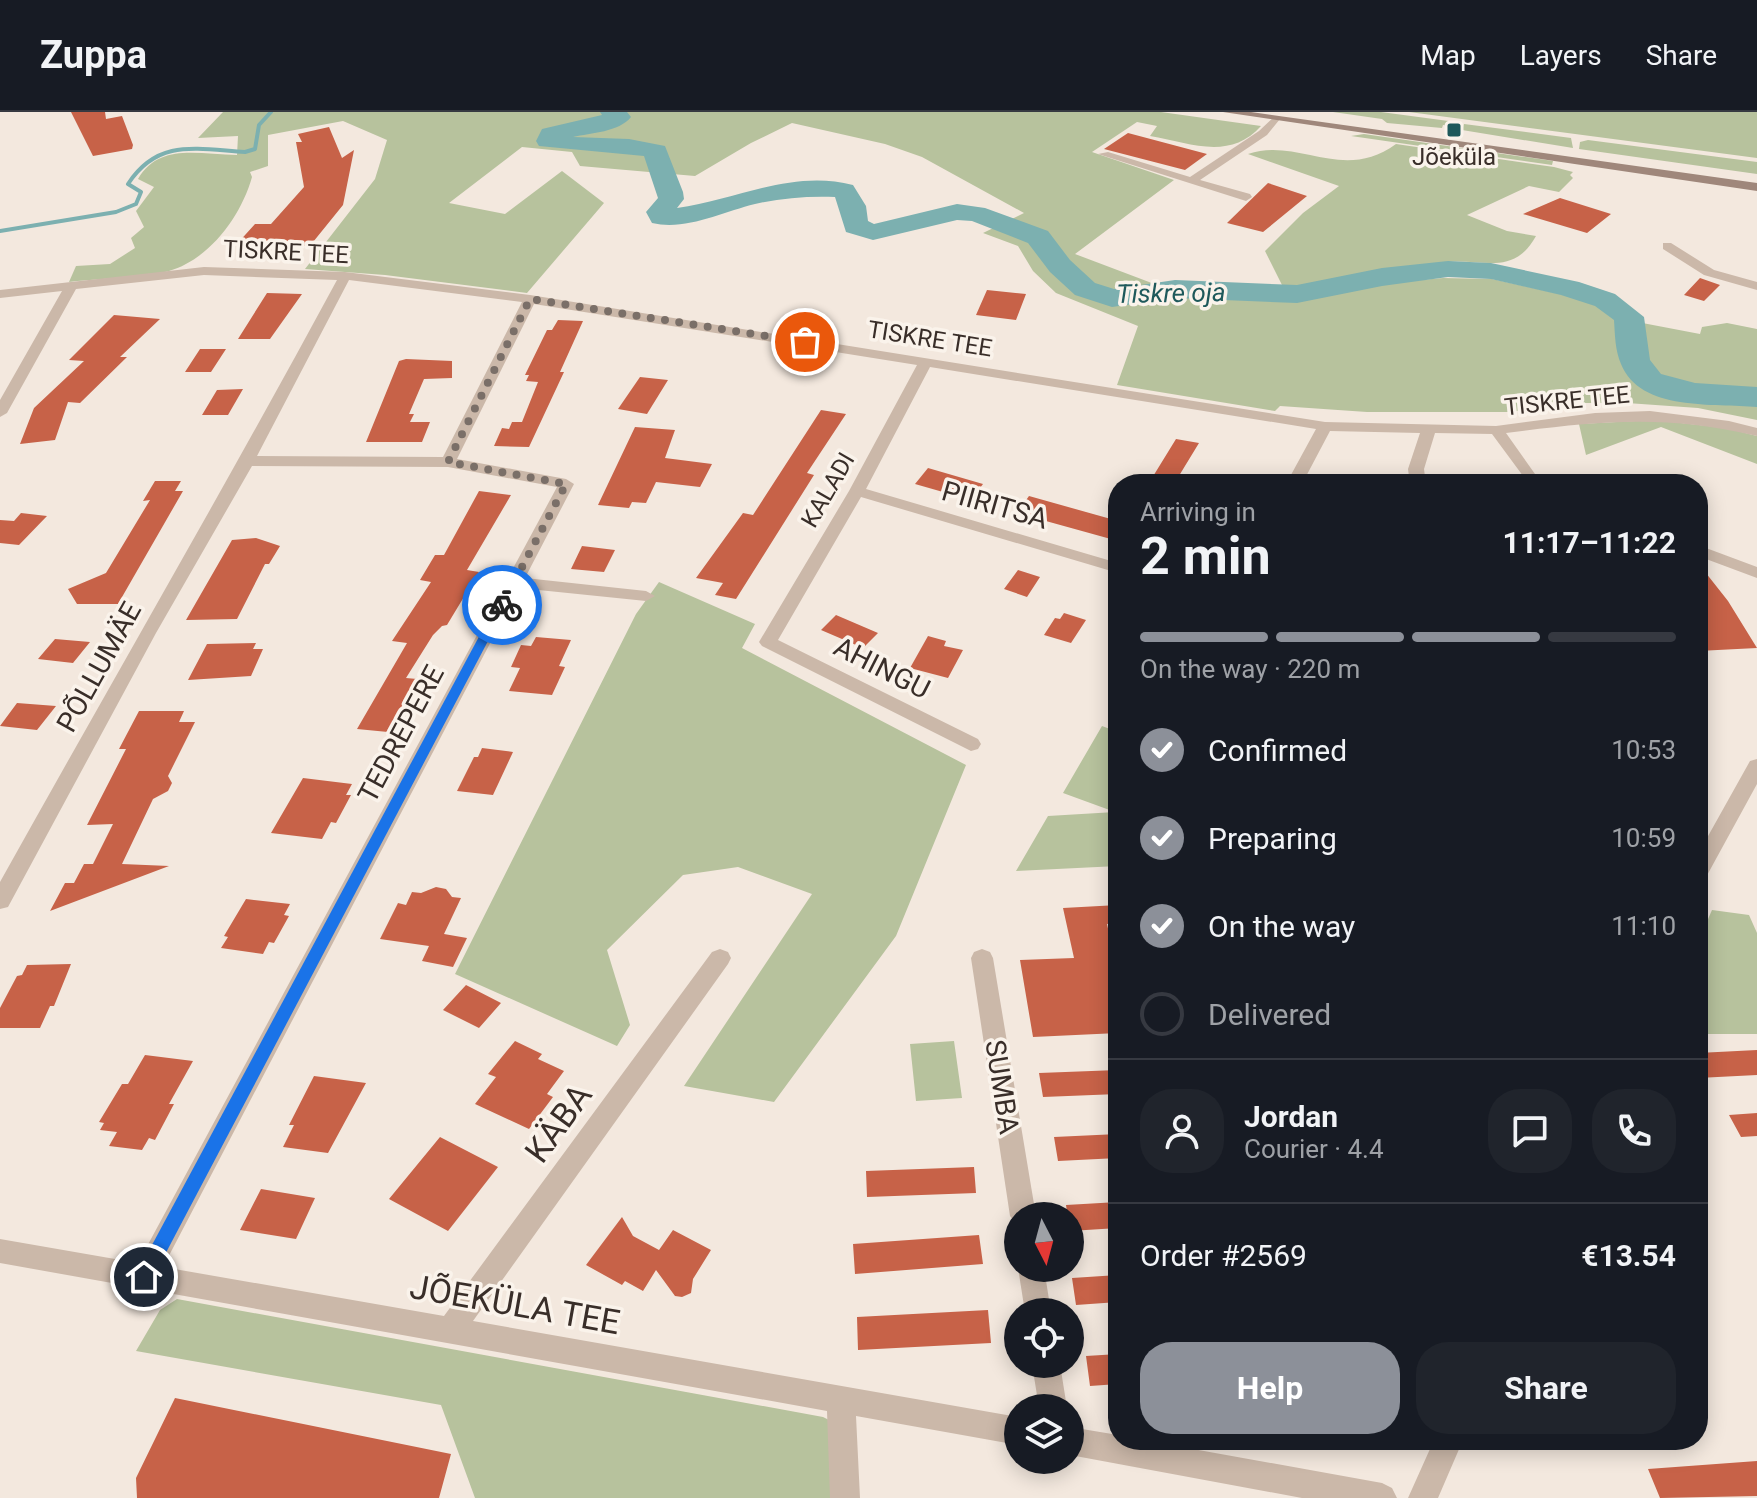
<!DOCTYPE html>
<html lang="en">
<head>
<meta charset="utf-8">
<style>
  :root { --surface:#171b24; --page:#20242c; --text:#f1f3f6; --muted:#9ea1a6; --line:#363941; --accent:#8c9099 }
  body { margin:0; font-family:Roboto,sans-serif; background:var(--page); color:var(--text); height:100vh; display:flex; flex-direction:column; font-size:30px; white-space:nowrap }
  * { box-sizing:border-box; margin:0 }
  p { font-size:26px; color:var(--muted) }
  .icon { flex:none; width:44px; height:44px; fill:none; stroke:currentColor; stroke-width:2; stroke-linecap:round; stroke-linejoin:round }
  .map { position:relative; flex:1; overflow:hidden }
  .details { position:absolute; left:1108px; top:362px; width:600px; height:976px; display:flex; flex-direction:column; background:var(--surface); border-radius:32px; box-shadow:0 4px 20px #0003 }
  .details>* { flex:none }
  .needle { width:52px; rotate:174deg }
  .fabs { position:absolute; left:1004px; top:1090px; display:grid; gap:16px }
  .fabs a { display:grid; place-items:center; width:80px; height:80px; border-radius:50%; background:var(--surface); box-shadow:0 4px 20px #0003; font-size:40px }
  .pin { position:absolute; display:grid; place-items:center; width:68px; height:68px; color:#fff; margin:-34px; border:4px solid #fff; border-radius:50%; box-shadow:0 2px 8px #0007 }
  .courier { position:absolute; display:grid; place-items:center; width:80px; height:80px; margin:-40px; border:6px solid #1a73e8; border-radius:50%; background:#fff; color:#222; box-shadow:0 2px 10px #0007 }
  .head em { font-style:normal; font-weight:700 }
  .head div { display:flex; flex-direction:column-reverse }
  .head { display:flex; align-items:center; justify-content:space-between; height:136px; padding:0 32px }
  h1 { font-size:52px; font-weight:700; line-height:60px }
  .bar { display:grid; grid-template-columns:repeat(4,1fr); gap:12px 8px; align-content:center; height:96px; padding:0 32px }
  .bar i { height:10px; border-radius:6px; background:var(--line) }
  .bar .active { background:var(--accent) }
  .bar p { grid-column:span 4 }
  .line { display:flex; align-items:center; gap:20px; padding:0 32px; border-top:2px solid var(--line) }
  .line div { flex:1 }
  .round { display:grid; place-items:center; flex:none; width:84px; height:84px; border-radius:32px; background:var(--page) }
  ol { padding:0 32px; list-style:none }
  li { display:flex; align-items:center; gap:24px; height:88px }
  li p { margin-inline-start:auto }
  li .icon { padding:8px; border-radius:50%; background:var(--accent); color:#fff; stroke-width:4 }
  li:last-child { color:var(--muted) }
  li i { width:44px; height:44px; border:4px solid var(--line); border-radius:50% }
  .primary-button { display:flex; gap:16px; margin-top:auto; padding:16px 32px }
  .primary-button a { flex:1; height:92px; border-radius:32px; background:var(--accent); color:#fff; font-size:32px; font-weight:700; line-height:92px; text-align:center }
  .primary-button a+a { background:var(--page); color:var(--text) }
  header { display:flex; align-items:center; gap:48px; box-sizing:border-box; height:112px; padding:0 40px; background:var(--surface); border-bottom:2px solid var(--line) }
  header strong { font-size:38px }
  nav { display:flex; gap:44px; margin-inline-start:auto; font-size:28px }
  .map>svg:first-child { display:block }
</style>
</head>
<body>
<header>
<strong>Zuppa</strong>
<nav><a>Map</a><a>Layers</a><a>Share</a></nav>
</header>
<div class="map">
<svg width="1757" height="1386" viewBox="0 0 1757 1386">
  <rect width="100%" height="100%" fill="#f3e8de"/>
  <path fill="#b7c29d" d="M223 0H1161L1261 14C1230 49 1190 31 1150 24L1157 14 1137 10 1092 40 1174 68 1075 142 1157 173 1175 170 1282 173 1265 139 1303 101 1339 74 1248 42C1298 25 1343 71 1396 32L1554 55 1573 60 1570 63 1573 66 1559 80 1529 74 1467 103 1507 119 1536 124C1514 164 1484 147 1448 150 1434 152 1419 155 1405 157L1398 170 1443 166 1492 167 1591 189 1611 205 1700 222 1702 215 1727 211 1757 217V308L1698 296 1627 291H1576L1509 300H1367L1280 294 1275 299 1117 273 1138 214 1056 181 1033 159 1018 134 983 121 1024 101 922 45 885 32 792 11 751 31 695 64 580 54 572 40 522 35 449 91 505 102 562 59 604 91 527 181 385 163 305 157 375 67 387 28 343 9 268 23V54L250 60 252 65C241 104 210 147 169 159 140 167 99 166 69 170L76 154 110 152 135 136 131 126 144 115 136 99 154 75 138 67C160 30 199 43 237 43L238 24 198 26Z
    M1333 0H1381L1456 10V15L1443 13 1442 16 1387 11 1382 7Z
    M1409 0H1757V46Z
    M1464 12 1571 26 1573 36 1462 18Z
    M1364 22 1553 49 1552 53 1351 24Z
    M1588 28 1757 50V62L1579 37 1580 30Z
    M1654 308 1726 316 1757 324V352L1661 315 1586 343 1579 312Z
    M659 470 755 512 742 536 966 653 896 824 774 990 684 974 812 782 738 755 683 763 607 838 630 913 617 934 455 862 636 502Z
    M1102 614 1118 620V754L1016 759 1048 704 1115 700 1063 681Z
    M1712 798 1749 803 1757 821V922H1698V830Z
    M954 929 962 986 916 989 910 932Z
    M177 1187 823 1305 831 1309 834 1386H475L441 1293 136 1239 160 1198Z"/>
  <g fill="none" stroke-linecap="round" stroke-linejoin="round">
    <path stroke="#7cb0b0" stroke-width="4" d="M0 119 116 100 136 92 141 80 128 72C158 26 197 37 245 40L255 37 259 13 271 0"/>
    <path fill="#7cb0b0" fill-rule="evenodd" d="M600 0H627L631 5C619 20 591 21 573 25L629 27 665 34 683 80 684 87 677 96C736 88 792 57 853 73L866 94 868 109 874 112 957 92 985 96 1048 119 1070 148 1095 171 1114 177 1175 168 1297 173 1382 156 1448 149 1491 151 1579 170 1615 182 1644 205 1650 248 1661 262 1695 271 1757 275V295C1715 291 1640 300 1621 252 1615 238 1615 223 1614 208L1595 194 1561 183 1491 167 1448 165 1382 174 1297 191 1175 186 1112 195 1075 183 1050 160 1028 131 972 109 957 108 873 128 846 120 835 85C808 84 781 86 755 92 722 100 686 119 652 111L646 100 658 86 644 44 539 34 536 29 542 17 602 3Z"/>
  </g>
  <path fill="#c76248" d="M71 0H105L106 7 122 4 133 33 132 37 93 44Z
    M329 15 342 46 354 38 343 93 309 135 286 130 282 134 236 133 255 112H271L304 75 296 30H302L298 22Z
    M1128 21 1207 42 1185 58 1104 37Z
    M1268 71 1307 84 1263 120 1227 111Z
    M1560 86 1611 102 1587 121 1523 102Z
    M1700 166 1720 173 1704 189 1684 183Z
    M987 178 1026 182 1016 208 976 203Z
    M267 181 302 182 270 227H238Z
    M114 203 160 207 120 245H127L80 291 68 290 55 328 20 332 34 296 84 249 69 248Z
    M558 208 583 209 560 260H564L529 335 494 334 502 316 509 317 512 310H522L538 270 526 269 529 263H525L547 218H552Z
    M200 237H226L211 260H185Z
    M406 247 452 249V266L424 267 409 302H414L410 310H430L422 330H366L399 249Z
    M640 265 668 268 647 302 618 297Z
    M243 277 228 303H202L217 278Z
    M821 298 846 302 807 361 814 363 736 487 715 483 723 471 696 466 743 401 753 403Z
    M635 315 675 318 665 346 712 352 700 375 656 370 646 391 632 390 629 396 598 393Z
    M1176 327 1199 331 1174 372 1152 366Z
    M928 356 983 372 971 388 915 372Z
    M155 369H181L175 379H183L118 492H77L68 477 106 461 150 388 143 389Z
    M479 379 511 383 467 458 479 460 447 513 442 514 433 523 406 566 417 567 388 620 357 617 407 531 392 529 431 470 420 468 435 443H444Z
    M1029 384 1118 409V429L1017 401Z
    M21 401 47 404 19 433 0 431V408L14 409Z
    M256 426 280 434 269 452H265L237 507 186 508 232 428Z
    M582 434 615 438 604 460 571 457Z
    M1698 451 1728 489 1757 536 1698 539Z
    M1018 458 1040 465 1027 485 1004 477Z
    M1064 501 1086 508 1071 531 1044 523 1055 506 1060 507Z
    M836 503 878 521 863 536 821 518Z
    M928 524 946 529 944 534 963 538 948 566 910 556Z
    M536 525 571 528 559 554 565 555 552 583 509 579 520 556 511 555 521 533 531 534Z
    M55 527 90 530 73 551 38 547Z
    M256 531 253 537H263L251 564 188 568 207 532Z
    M17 591 56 594 37 618 0 614Z
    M139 599H184L179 610H195L168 664 172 671 168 679 153 687 122 752 169 754 50 799 65 771H74L84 752H93L113 712 87 713 126 637H119Z
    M482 636 513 640 493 683 457 679 474 645H478Z
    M303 666 352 672 346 683H351L336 711 331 710 322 727 271 721Z
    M436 775 446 777 452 785 461 786 444 822 467 826 453 855 422 849 429 834 380 827 398 791 406 793 412 780 421 781Z
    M246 787 290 792 284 803 289 804 274 831 269 830 263 842 221 836 228 825 224 824Z
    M1118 793V811L1107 812 1118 862V921L1033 925 1020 848 1074 846 1063 796Z
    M71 852 54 894H50L40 916H0V896L17 864 22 863 27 853Z
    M466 873 501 891 479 916 443 898Z
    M515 929 542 942 538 947 564 959 547 982 553 985 529 1017 475 992 496 965 488 962Z
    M1757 938V963L1698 966V941Z
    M145 943 193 949 169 992H174L155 1028 149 1026 142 1038 109 1034 117 1020 100 1018 104 1011 99 1010 122 972H128Z
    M1118 958V982L1043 985 1039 961Z
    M314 964 366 971 328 1041 283 1035 294 1013H289Z
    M1757 1001V1024L1741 1025 1729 1003Z
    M1118 1022V1046L1058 1049 1054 1025Z
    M440 1025 498 1055 448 1119 389 1087Z
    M974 1055 976 1081 867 1085 866 1059Z
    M261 1077 315 1086 296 1127 240 1118Z
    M1118 1090V1116L1070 1119 1066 1093Z
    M622 1105 633 1124 659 1138 673 1118 711 1138 693 1167 691 1181 682 1185 675 1184 656 1158 643 1179 625 1169 622 1173 586 1153Z
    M979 1123 983 1152 855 1162 853 1132Z
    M1118 1163V1190L1076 1193 1072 1166Z
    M988 1198 991 1231 858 1238 857 1205Z
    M1118 1242V1272L1090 1274 1086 1244Z
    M175 1286 451 1342 439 1386H137L136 1366Z
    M1757 1349V1384L1660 1386 1648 1357Z"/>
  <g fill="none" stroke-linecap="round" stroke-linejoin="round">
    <path fill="#cbb8a9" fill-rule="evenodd" d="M1275 4 1280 7 1267 23 1200 68 1250 82 1252 85 1246 89 1098 42 1108 40 1190 65 1259 19Z
      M1663 131H1671L1714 158 1757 170V178L1704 163 1663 137Z
      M204 155 345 160 530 183 1325 310 1496 314 1595 301 1650 299 1729 309 1757 316V324C1665 302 1598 309 1506 321L1535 362 1547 372H1529L1492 322 1435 321 1424 357 1426 372H1410L1408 357 1420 321 1330 319 1302 372H1286L1316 317 930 255 866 377 1118 451V461L861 385 778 528 978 627 981 632 978 637 971 639 762 534 759 530 849 379 917 253 534 192 457 347 566 367 574 372 525 466 646 479 655 484 646 489 519 476 163 1155 444 1204 712 840 720 837 728 840 731 846 728 852 473 1209 1018 1305V1333L856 1304 860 1386H830L827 1299 0 1151V1127L138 1151 557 375 448 355 252 354 156 521 8 795 0 797V770C112 569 228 370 337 168L204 163 76 177 7 301 0 305V288L62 179 0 186V178ZM349 168 522 190 443 345 257 344Z
      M1698 433 1757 455V466L1698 444Z
      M1757 647V672L1705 767 1698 769V742L1750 649Z
      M982 837 990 840 993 846 1036 1104H1018V1114L1010 1104 971 846 974 840Z
      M1018 1156H1044L1051 1200H1025Z
      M1032 1252H1060L1067 1296H1039Z
      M1070 1315 1118 1323V1328H1143L1382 1371 1392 1376 1397 1386H1302L1070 1343Z
      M1434 1328H1463L1438 1386H1408Z"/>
    <path fill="#9f877b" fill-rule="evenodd" d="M1223 0H1251L1757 71V79Z"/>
  </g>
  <path fill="#1a73e8" d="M502 489 507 493 150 1171 144 1173 138 1171 135 1165 138 1159 496 493Z"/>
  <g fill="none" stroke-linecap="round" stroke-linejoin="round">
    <path stroke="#7a6f68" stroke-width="8" stroke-dasharray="0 14.4" d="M502 493 566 372 448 350 530 187 805 230"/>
  </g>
  <rect fill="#1e595b" stroke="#faf3eb" stroke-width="3" x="1446" y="10" width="16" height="16" rx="4"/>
  <g text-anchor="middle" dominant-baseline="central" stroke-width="7" stroke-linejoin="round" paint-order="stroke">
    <g font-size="24" fill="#392e29" stroke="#faf3eb">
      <text x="1454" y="45">Jõeküla</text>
    </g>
    <g font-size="24" fill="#392e29" stroke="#faf3eb">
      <text transform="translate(286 140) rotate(3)">TISKRE TEE</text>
      <text transform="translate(930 227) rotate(9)">TISKRE TEE</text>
      <text transform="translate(1567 289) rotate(-6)">TISKRE TEE</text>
      <text transform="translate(828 378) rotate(-60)">KALADI</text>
    </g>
    <g font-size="26" font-style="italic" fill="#1e595b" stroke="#faf3eb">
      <text transform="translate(1171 181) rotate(-1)">Tiskre oja</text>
    </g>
    <g font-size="28" fill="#392e29" stroke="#faf3eb">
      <text transform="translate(995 393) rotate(16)">PIIRITSA</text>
      <text transform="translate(99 555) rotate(-61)">PÕLLUMÄE</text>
      <text transform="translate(882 556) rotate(27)">AHINGU</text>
      <text transform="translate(401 622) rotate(-62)">TEDREPERE</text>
      <text transform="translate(1002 975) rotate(81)">SUMBA</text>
    </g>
    <g font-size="34" fill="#392e29" stroke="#faf3eb">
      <text transform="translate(558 1011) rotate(-54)">KÄBA</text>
      <text transform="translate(515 1192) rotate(10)">JÕEKÜLA TEE</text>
    </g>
  </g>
</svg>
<div class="fabs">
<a><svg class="needle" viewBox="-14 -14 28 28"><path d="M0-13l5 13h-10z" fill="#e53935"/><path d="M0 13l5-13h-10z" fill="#9ea1a6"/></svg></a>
<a><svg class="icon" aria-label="locate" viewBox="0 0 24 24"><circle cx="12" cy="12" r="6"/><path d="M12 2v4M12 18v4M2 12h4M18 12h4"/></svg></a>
<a><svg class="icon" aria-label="layers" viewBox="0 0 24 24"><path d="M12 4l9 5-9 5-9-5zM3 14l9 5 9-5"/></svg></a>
</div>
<div class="pin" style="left:805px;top:230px;background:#ea580c"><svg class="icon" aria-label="bag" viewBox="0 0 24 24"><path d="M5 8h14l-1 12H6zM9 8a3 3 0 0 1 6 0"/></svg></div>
<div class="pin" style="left:144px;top:1165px;background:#1f2937"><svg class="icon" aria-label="home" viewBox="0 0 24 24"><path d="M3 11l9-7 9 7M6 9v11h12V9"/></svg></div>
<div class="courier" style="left:502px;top:493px"><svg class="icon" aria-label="bike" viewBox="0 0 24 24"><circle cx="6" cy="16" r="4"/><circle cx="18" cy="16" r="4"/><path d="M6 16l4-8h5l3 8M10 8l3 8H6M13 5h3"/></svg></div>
<section class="details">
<div class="head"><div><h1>2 min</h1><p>Arriving in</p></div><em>11:17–11:22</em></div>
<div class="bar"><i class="active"></i><i class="active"></i><i class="active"></i><i></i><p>On the way · 220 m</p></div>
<ol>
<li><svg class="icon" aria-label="check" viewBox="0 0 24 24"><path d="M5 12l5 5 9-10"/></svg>Confirmed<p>10:53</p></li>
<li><svg class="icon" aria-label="check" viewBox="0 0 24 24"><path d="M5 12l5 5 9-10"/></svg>Preparing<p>10:59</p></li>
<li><svg class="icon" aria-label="check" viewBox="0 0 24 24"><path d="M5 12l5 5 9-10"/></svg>On the way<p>11:10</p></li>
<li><i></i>Delivered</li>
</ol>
<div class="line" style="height:144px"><a class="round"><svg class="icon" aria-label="person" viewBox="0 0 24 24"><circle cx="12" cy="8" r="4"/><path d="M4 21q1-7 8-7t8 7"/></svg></a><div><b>Jordan</b><p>Courier · 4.4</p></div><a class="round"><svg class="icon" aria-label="chat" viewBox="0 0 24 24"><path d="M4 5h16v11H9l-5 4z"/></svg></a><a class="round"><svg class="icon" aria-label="phone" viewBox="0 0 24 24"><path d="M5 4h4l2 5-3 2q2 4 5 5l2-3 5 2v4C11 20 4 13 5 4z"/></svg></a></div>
<div class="line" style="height:104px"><div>Order #2569</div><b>€13.54</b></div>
<div class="primary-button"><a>Help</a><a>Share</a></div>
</section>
</div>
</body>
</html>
